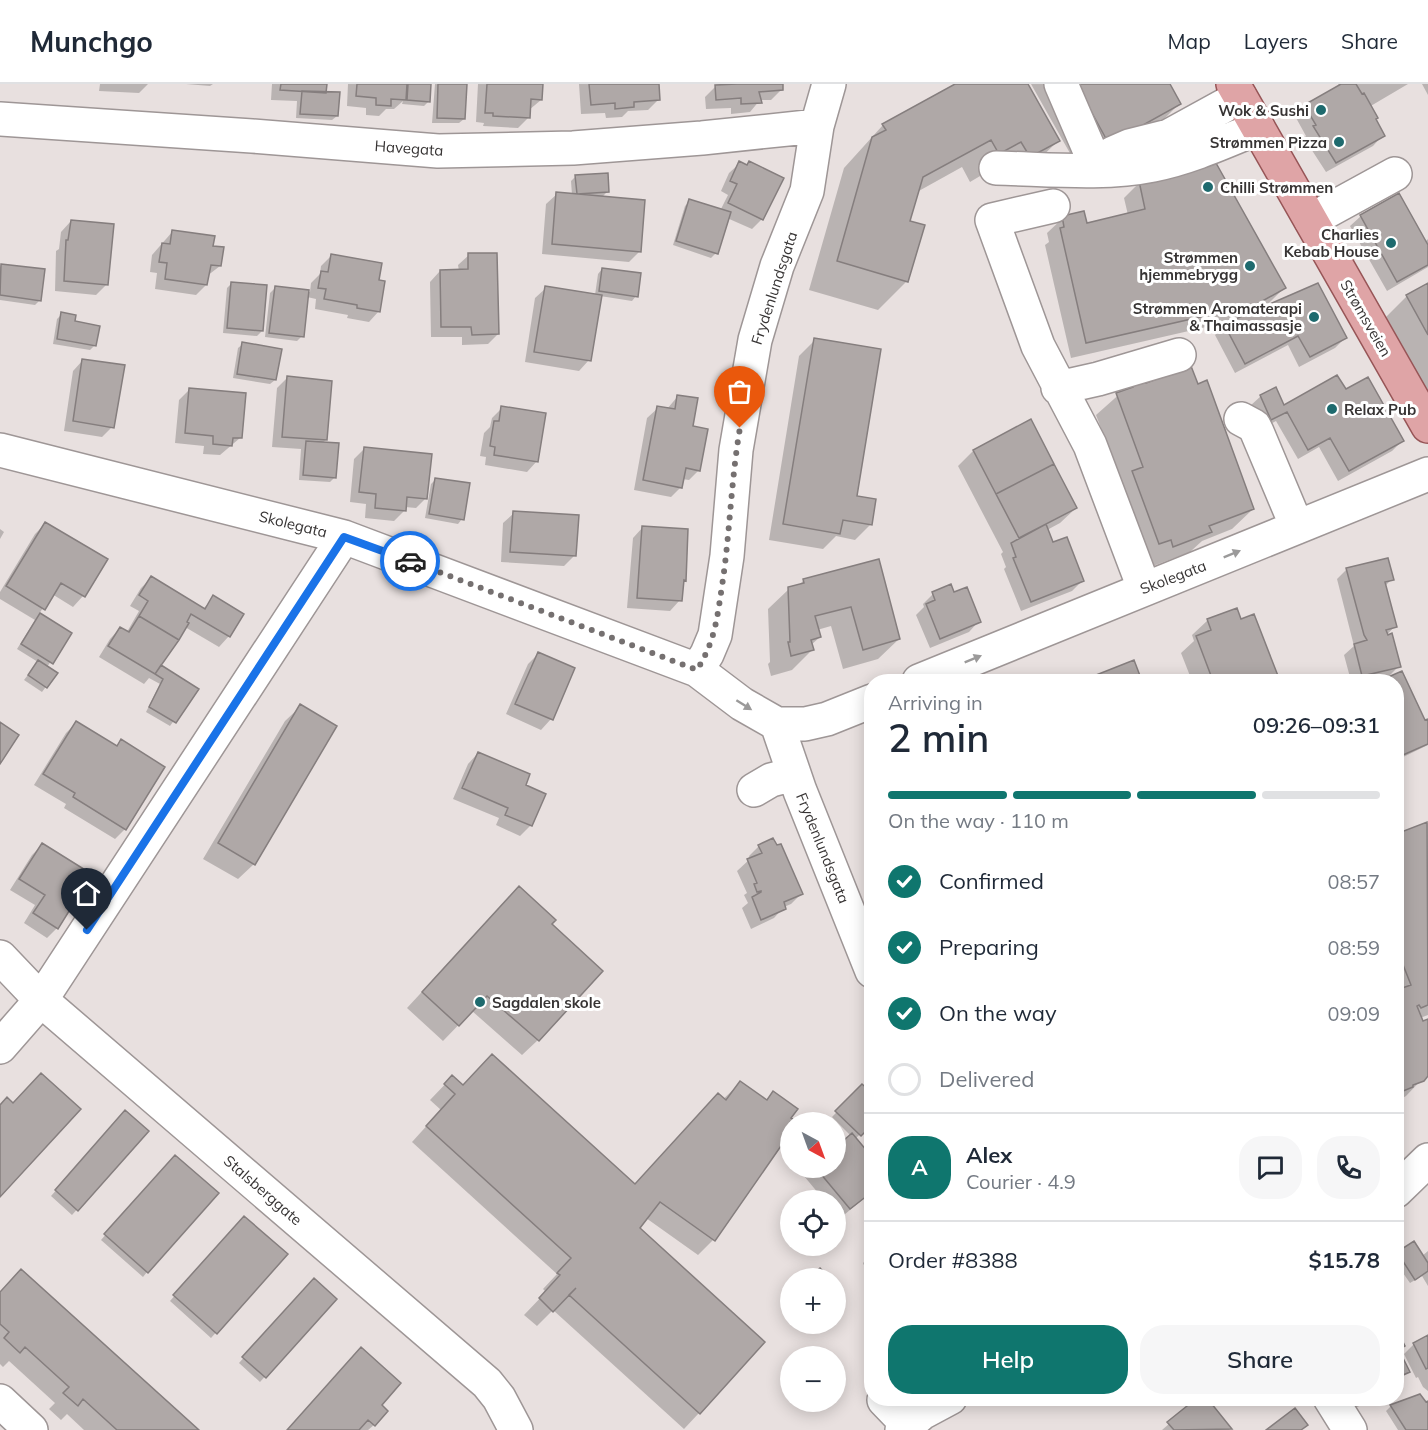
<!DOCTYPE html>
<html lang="en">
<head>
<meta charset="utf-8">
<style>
  :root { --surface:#fff; --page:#f6f6f7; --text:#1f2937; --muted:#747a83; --line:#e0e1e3; --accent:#0f766e }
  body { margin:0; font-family:Mulish,sans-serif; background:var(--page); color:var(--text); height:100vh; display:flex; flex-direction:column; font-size:22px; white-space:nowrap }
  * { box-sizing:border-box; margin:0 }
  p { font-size:20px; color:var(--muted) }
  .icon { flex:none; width:33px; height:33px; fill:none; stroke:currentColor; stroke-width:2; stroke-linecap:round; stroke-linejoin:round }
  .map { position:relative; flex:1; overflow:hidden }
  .side { position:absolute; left:864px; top:590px; width:540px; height:732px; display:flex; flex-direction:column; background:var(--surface); border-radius:24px; box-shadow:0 3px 15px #0003 }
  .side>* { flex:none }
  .needle { width:39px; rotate:139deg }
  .tools { position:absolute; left:780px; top:1028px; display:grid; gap:12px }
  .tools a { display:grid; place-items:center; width:66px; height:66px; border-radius:50%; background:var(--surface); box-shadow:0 3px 15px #0003; font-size:30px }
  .pin { position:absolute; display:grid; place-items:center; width:51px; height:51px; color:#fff; margin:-62px -26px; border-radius:50% 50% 50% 0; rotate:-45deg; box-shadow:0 0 6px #0007 }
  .pin .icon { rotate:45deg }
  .courier { position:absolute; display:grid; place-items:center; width:60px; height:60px; margin:-30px; border:4px solid #1a73e8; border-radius:50%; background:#fff; color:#222; box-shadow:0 2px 8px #0007 }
  .summary em { font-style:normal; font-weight:600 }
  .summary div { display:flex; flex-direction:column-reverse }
  .summary { display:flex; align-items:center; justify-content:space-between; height:102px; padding:0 24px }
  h1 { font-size:39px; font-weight:600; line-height:45px }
  .bar { display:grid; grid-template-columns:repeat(4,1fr); gap:9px 6px; align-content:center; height:72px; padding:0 24px }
  .bar i { height:8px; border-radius:4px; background:var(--line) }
  .bar .selected { background:var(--accent) }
  .bar p { grid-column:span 4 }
  .line { display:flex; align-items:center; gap:15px; padding:0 24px; border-top:2px solid var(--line) }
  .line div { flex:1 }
  .round { display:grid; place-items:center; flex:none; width:63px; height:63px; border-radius:24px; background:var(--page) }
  ol { padding:0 24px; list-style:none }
  li { display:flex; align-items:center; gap:18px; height:66px }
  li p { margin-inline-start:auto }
  li .icon { padding:6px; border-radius:50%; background:var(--accent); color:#fff; stroke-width:4 }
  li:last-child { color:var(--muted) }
  li i { width:33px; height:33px; border:3px solid var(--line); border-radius:50% }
  .cta { display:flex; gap:12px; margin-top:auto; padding:12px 24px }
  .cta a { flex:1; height:69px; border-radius:24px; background:var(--accent); color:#fff; font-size:24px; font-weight:600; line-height:69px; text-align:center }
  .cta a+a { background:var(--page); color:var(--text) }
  header { display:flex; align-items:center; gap:36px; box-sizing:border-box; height:84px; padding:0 30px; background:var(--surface); border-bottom:2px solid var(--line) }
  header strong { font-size:28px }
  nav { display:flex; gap:33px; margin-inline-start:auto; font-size:21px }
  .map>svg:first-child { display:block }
</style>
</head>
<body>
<header>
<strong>Munchgo</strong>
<nav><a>Map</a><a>Layers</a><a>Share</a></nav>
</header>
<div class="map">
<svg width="1428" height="1346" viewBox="0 0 1428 1346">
  <rect width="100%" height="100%" fill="#e8e0df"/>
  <path fill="#0003" d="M100 0H148L139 9 99 7Z
    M186 0H213L210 2Z
    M272 0H325V9L337 32 332 36 296 34 297 17 271 16Z
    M348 0H430L429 17 424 22 402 20 403 17 394 25H386L379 32 366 31V24L347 22Z
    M435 0H465L464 35 459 39H432Z
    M478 0H542L541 16 529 26 528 34 518 44 483 42 484 39 476 38Z
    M579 0H657L658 16 648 26 628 27 622 33 606 34 605 29 581 30Z
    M731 0H781L782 5 771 16H760L750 28 731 30V24L706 25 705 13 715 3 731 2Z
    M958 0H1027L1058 57 1029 85 1001 101 992 85 970 98 962 83 917 108 908 138 907 197 878 226 809 206 844 84 883 41Z
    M1031 0H1169L1179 20 1151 48 1080 87Z
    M1338 0H1408L1369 23 1383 51 1373 62 1326 88 1304 54 1306 52 1295 32 1305 22 1340 3Z
    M1422 0H1428V11Z
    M740 79 762 135 752 145 727 134 716 169 711 174 673 161 685 122 690 117 720 127 728 111 721 107 729 89Z
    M576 92 608 107 601 114 640 167 629 178 542 170 546 120 557 110 572 111 571 97Z
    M1140 98 1284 204 1264 224 1345 254 1335 264 1299 283 1288 261 1235 289 1215 251 1228 238 1071 274 1045 161 1049 158 1047 149 1063 134 1086 140 1128 131 1124 114Z
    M1361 132 1425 158 1428 155V183L1387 207 1350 142Z
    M71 137 106 201 96 211 55 207 56 167 59 165 61 148Z
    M173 147 212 163 220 182 207 192 206 201 196 211 155 205 157 189 150 188 152 171Z
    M332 171 377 198 379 227 369 238 347 234 348 231 315 225 316 215 307 213 302 252 297 257 265 253 270 209 275 204 310 208 311 199 320 190 321 182Z
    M469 171 498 250 488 260 462 261V253H431L430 198 440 187H459L458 181Z
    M2 181 40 216 35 221 0 216V183Z
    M602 185 636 212 632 217 600 212 589 276 579 287 525 278 535 214 546 204 595 211 598 190Z
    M231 200 262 247 257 252 223 249 227 204Z
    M1428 200V308L1386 233 1407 212Z
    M62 230 73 238 95 261 90 266 53 260 57 235Z
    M815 256 855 413 871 440 855 456 836 452 823 465 769 456 799 272Z
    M243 260 275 296 270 300 233 294 238 264Z
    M83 276 112 343 102 353 64 347 73 287Z
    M287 294 326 356 322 359 335 393 330 398 299 396 301 365 272 363 277 304Z
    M1132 299 1253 425 1232 445 1202 457 1190 468 1153 482 1096 331Z
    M189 306 240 354 220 371 203 370 204 362 175 359 179 316Z
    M1345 308 1402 357 1392 367 1338 397 1319 363 1298 375 1276 337 1261 345 1250 322 1261 312 1284 323Z
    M678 312 699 386 689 396 682 395 681 403 671 413 634 406 647 334 658 324 667 325Z
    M502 324 537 377 527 388 485 381 486 373 480 372 484 349 490 343 492 334Z
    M1030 337 1076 424 1060 439 1047 446 1053 460 1083 496 1072 507 1021 527 1004 485 1006 483 1001 470 1003 468 958 382 973 367Z
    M364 365 426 414 416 424 405 423V426L394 437 365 434 366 420 350 418 354 375Z
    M436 395 462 435 458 440 425 434 431 400Z
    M514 429 574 472 564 482 501 478 503 439Z
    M45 440 105 476 83 512 73 523 52 510 39 530 70 549 47 583 56 589 42 608 24 596 38 578 17 565 35 536 0 515V508L35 450Z
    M643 443 684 496 682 498 680 516 670 527 627 524 633 454Z
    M0 445 4 448 0 455Z
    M878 476 899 555 878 575 843 585 831 542 817 546 820 553 811 561 812 566 792 586 771 592 768 580 770 578 768 525 789 505 798 502 804 496Z
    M1347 485 1392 495 1385 502 1395 542 1384 554 1399 582 1388 593 1371 597H1351L1344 571 1354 562 1337 495Z
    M151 494 203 525 214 513 242 530 229 552 219 563 185 543 167 573 160 580 197 605 170 642 146 628 160 600 149 594 144 600 99 573 110 555 120 544 127 548 139 527 130 522 141 504Z
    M933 510H953L979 537 969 548 930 564 916 531 924 523 923 520Z
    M1208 536 1240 537 1278 597H1192L1181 569 1194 557 1192 551Z
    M538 570 551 635 541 646 506 630 528 580Z
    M1401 589 1424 638 1428 636V661L1399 675 1396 671V597H1383Z
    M301 622 254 780 238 795 203 775 285 637Z
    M76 639 115 663 121 657 125 745 115 755 64 724 66 720 34 701 66 649Z
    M478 669 524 702 531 741 520 752 496 741 499 734 453 715 468 680Z
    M1428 739V931L1420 934 1422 939 1428 937V989L1406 1012 1396 1018V752Z
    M42 761 57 844 47 854 24 839 35 821 10 806 32 771Z
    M759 762 801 810 791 820 784 823 774 834 751 845 742 824 748 819 744 811 747 809 737 787 750 775 749 772Z
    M504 819 550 840 538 956 522 971 472 927 443 957 407 924Z
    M452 993 463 1003 634 1101 740 999 765 1017 773 1009 789 1034 795 1038H790V1046L713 1156 698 1171 646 1134 638 1145 699 1329 684 1345 553 1226 537 1242 524 1231 546 1208 543 1205 557 1190 412 1058 441 1026 430 1016Z
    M862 1002 872 1039 855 1055 872 1108 839 1135 836 1131V1116H824L804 1092 813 1083H836V1065L851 1052 832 1033Z
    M121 1033 147 1047 72 1131 51 1112Z
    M170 1077 147 1188 143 1193 101 1156Z
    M240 1138 286 1171 211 1254 170 1217Z
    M1428 1167V1202L1422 1192 1410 1199 1396 1179V1170L1398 1169 1422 1172Z
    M872 1170V1200L863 1179Z
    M309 1201 335 1215 260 1298 239 1279Z
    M0 1209 197 1346H84L67 1330 61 1336 49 1325 55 1319 9 1277 3 1283 0 1280Z
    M1396 1248 1404 1262 1398 1268 1408 1288 1396 1299Z
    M1428 1253V1307L1423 1303 1418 1293 1416 1294 1404 1270 1414 1260Z
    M1199 1314H1205L1230 1345 1229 1346H1162Z
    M1353 1314H1370L1366 1319 1346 1328 1344 1324Z
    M1428 1319V1346H1398L1386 1327 1391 1322Z
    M380 1321 374 1341 368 1346H288Z"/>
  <path fill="#afa8a7" stroke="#857e7e" stroke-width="1.5" d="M281 0H327L326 9 280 6Z
    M357 0H407L406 16 391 15V22L376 21V14L356 12Z
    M408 0H431L430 18 407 16Z
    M438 0H467L465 35 437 34Z
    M487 0H543L542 16 531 15 530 34 493 32V29H485Z
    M589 0H659L660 16 634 18V23L615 25V19L591 21Z
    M737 0H783V6L759 8 762 19 741 20V14L716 16 715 1Z
    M955 0H1028L1060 57 1030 73 1021 58 999 70 991 56 923 93 910 137 925 141 908 198 837 177 872 53 886 46 882 40Z
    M1076 0H1170L1181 20 1109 60Z
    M1341 0H1356L1362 10 1364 9 1378 34 1376 35 1385 52 1336 79 1313 42 1316 41 1304 21Z
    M302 7 340 8 338 32 300 30Z
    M739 77 747 81 749 77 784 94 763 136 728 119 737 100 730 97Z
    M1216 79 1286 204 1257 220 1086 259 1060 144 1064 143 1062 132 1084 127 1087 139 1145 125 1139 97Z
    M608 89 609 108 577 110 575 91Z
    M556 108 645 116 641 168 552 160Z
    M1399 109 1428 161V181L1397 198 1360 131Z
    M689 115 731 128 718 170 676 157Z
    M71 136 114 140 108 201 64 197 66 156H68Z
    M172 146 215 152 213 162 224 163 221 182 211 181 207 201 165 195 167 179 159 178 162 159 170 160Z
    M468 169H497L499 250 472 251 471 243H441L440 186 468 185Z
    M331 170 382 179 379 196 385 197 380 228 357 224V221L324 215 326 205 318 204 321 187 328 188Z
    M1 180 45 185 41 217 0 211Z
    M602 184 641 189 638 213 599 207Z
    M231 198 267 201 263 247 227 244Z
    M1318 199 1347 254 1310 273 1298 252 1245 280 1224 240Z
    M1428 199V251L1406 211Z
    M275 202 309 206 304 253 269 249Z
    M545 202 602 211 591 277 534 268Z
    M61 228 76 231 75 237 100 242 96 262 57 255Z
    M814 254 881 265 857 412 876 415 872 441 843 436 840 450 783 440Z
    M242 258 282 265 276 296 237 290Z
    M82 275 125 281 114 344 73 337Z
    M1191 282 1198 300 1207 296 1254 425 1209 442 1212 448 1173 463 1171 456 1159 460 1132 387 1143 383 1116 309 1133 303 1131 298 1144 293 1146 299Z
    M1337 291 1346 305 1368 293 1404 357 1349 387 1330 354 1308 366 1287 328 1271 336 1260 311 1276 303 1284 321Z
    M287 292 332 297 327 356 282 353Z
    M189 304 246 309 242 354H233L232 362 213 360V352L185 349Z
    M677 311 698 314 693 342 708 345 700 387 686 384 682 404 643 396 657 322 675 325Z
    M501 322 546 329 538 378 494 371 495 363 490 362 494 337H499Z
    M1031 335 1054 380 996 410 973 366Z
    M306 357 339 359 336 394 303 391Z
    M364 363 432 370 427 415 407 413 406 427 375 424 376 410 359 408Z
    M1054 380 1077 424 1019 454 996 410Z
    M435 394 470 399 464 436 429 430Z
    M513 427 579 431 576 472 510 468Z
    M45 438 108 475 85 513 61 499 45 526 6 502Z
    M1046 440 1053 458 1067 453 1084 497 1031 518 1013 474 1016 473 1011 459Z
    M642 442 688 445 686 497 684 496 682 517 637 514Z
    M1388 474 1394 496 1385 498 1397 543 1386 546 1388 551 1392 549 1401 583 1362 592 1354 560 1367 556 1364 551 1346 484Z
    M879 475 900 555 863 566 851 523 815 532 821 553 811 556 814 566 791 572 788 558H790L788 503 804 499 803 495Z
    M151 492 205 525 213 511 244 530 230 553 191 530 187 538 189 539 179 556 139 532 148 517 139 511Z
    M951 500 954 508 967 503 981 538 940 555 926 520 935 516 932 508Z
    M1237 524 1241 535 1254 530 1280 597H1213L1196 552 1211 546 1207 535Z
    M40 529 72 549 53 580 21 560Z
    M139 532 179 556 155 590 108 562 120 543 129 548Z
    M538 568 575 584 553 636 515 620Z
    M38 576 58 589 47 604 28 591Z
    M1134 576 1142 597H1081Z
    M161 581 199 605 176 639 149 623 163 595 155 590Z
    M1402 587 1425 636 1428 635V660L1403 671 1396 656V597H1379Z
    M300 620 337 642 255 781 218 759Z
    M76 637 117 662 121 655 165 683 126 746 73 713 75 709 43 690Z
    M0 638 19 651 0 680Z
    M478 668 530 690 526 701 546 710 532 742 505 731 508 724 462 704Z
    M1427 738 1428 921 1421 924 1419 921 1417 922 1423 937 1428 935V992L1424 997 1413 1001V1003L1396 1010V906L1411 901 1396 863V750Z
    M773 754 777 761 781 760 803 810 784 818 786 825 761 836 752 813 761 808V807L757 808 754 800 757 799 747 775 762 769 758 761Z
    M42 759 87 787 84 792 89 795 58 845 33 829 45 811 19 795Z
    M519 802 556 836 552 840 603 887 539 957 487 912 459 942 422 908Z
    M492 970 635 1100 718 1009 726 1016 740 997 767 1016 773 1007 798 1025 791 1034 798 1038H790V1049L715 1157 660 1118 640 1144 765 1258 700 1330 569 1211 576 1204 553 1228 539 1214 560 1191 557 1189 571 1174 426 1042 455 1010 444 1000 452 991 463 1001Z
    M41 989 81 1025 0 1113V1021L7 1013 13 1019Z
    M862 1000 872 1009V1041L861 1052 835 1027Z
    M125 1026 149 1047 78 1127 55 1106Z
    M852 1049 872 1073V1108L850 1125 815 1083H836V1063Z
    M175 1071 219 1109 148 1189 104 1150Z
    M244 1132 288 1170 217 1250 173 1211Z
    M1414 1157 1428 1179V1187L1415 1196 1397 1168Z
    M820 1184 829 1194H809Z
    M21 1185 199 1346H117L83 1315 78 1322 63 1309 69 1303 25 1263 20 1269 4 1254 9 1248 0 1240V1208Z
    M314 1194 337 1215 266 1294 242 1273Z
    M1396 1244 1405 1262 1399 1266 1410 1288 1396 1294Z
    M1428 1251V1284L1426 1285 1413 1259Z
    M361 1263 401 1299 382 1321 388 1327 375 1342 368 1336 359 1346H287Z
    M1420 1310 1426 1318 1428 1317V1346H1406L1390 1321Z
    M1197 1314H1207L1232 1345 1174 1346 1167 1338Z
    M1295 1324 1308 1341 1301 1346H1266Z"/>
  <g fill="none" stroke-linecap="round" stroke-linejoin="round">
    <g stroke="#9e9696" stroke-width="36">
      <path id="minor" d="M1061 0 1098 86
        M0 35 252 52 438 67 573 64 702 54 817 42
        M1113 69 1129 62 1169 52 1240 13
        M996 84C1046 85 1104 91 1153 81 1189 74 1224 58 1258 44
        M1053 122 992 136 1038 262 1090 361 1144 504
        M1311 136 1395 90
        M1058 304 1098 295 1179 271
        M1241 335 1254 342 1257 348 1297 443
        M0 366 344 453 697 586 742 620 777 640H805L827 635 872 617
        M697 586 707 570 715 551 727 472 736 366 755 256 777 182 807 107 817 42 829 0
        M919 597 1428 390
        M777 640 800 707 872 887
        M754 706 771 696 794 690
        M0 873 41 916 487 1299 499 1314 516 1346
        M0 963 41 916 344 453
        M1396 1107 1428 1076
        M1330 1314 1350 1346
        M884 1316 908 1341
        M0 1317 31 1346
        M902 1346 922 1329 950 1314"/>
    </g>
    <g stroke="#975557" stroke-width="36">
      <path id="major" d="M1233 0 1428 342"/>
    </g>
    <use href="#minor" stroke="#fff" stroke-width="33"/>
    <use href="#major" stroke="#dfa4a6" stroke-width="33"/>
  </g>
  <defs><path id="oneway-solid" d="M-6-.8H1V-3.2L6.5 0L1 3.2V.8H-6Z" transform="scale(1.5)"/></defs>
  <g fill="#9b9a9a">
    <use href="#oneway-solid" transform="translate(1232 470) rotate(-22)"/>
    <use href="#oneway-solid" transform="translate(973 575) rotate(-22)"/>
    <use href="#oneway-solid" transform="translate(744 621) rotate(32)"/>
  </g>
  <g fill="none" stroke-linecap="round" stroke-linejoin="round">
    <path stroke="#757070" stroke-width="6" stroke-dasharray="0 10.8" d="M410 477 697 586C715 557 717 535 722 502 730 449 731 396 740 344"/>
    <path stroke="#1a73e8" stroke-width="8" d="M87 846 344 453 410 477"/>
  </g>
  <g fill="#1e6a6e" stroke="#fff" stroke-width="2">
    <circle cx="1321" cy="26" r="6"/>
    <circle cx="1339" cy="58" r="6"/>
    <circle cx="1208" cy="103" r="6"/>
    <circle cx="1391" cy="159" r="6"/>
    <circle cx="1250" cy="182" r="6"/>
    <circle cx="1314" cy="233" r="6"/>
    <circle cx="1332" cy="325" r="6"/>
    <circle cx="480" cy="918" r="6"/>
  </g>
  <g text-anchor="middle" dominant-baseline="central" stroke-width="6" stroke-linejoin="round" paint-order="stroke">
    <g font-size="15" font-weight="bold" fill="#373434" stroke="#fff" text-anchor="end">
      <text x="1309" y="26">Wok &amp; Sushi</text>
      <text x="1327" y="58">Strømmen Pizza</text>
      <text x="1220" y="103" text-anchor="start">Chilli Strømmen</text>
      <text x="1379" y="150">Charlies<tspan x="1379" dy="17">Kebab House</tspan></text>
      <text x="1238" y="173">Strømmen<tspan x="1238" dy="17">hjemmebrygg</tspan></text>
      <text x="1302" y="224">Strømmen Aromaterapi<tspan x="1302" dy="17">&amp; Thaimassasje</tspan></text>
      <text x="1344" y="325" text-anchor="start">Relax Pub</text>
      <text x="492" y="918" text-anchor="start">Sagdalen skole</text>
    </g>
    <g font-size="15" fill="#373434" stroke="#fff">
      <text transform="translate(409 64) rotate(4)">Havegata</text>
      <text transform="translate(774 204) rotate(-72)">Frydenlundsgata</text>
      <text transform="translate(1366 234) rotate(60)">Strømsveien</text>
      <text transform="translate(293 440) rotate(14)">Skolegata</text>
      <text transform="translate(1173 493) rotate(-21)">Skolegata</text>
      <text transform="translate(823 764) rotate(68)">Frydenlundsgata</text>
      <text transform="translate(263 1106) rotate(41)">Stalsberggate</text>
    </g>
  </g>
</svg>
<div class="tools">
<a><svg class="needle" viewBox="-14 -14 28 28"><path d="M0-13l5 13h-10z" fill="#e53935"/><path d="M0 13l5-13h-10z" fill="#747a83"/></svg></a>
<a><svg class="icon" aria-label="locate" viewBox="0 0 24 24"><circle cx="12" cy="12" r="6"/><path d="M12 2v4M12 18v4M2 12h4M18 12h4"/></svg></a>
<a>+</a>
<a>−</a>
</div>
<div class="pin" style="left:740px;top:344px;background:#ea580c"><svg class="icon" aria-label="bag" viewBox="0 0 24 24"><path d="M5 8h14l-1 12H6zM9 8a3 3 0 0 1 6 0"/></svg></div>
<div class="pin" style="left:87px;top:846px;background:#1f2937"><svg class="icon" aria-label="home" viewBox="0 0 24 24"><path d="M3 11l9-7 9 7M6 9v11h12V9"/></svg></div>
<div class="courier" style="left:410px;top:477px"><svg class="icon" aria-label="car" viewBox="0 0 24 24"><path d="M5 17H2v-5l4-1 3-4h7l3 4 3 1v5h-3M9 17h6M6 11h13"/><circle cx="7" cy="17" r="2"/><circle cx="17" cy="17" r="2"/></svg></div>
<section class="side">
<div class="summary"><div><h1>2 min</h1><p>Arriving in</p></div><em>09:26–09:31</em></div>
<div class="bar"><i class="selected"></i><i class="selected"></i><i class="selected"></i><i></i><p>On the way · 110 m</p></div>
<ol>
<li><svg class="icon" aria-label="check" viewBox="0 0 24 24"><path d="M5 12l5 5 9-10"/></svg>Confirmed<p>08:57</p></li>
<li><svg class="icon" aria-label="check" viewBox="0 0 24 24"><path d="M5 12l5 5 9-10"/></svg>Preparing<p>08:59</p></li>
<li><svg class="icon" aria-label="check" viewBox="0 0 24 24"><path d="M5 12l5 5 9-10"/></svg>On the way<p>09:09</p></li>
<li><i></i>Delivered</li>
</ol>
<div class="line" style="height:108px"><b class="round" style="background:var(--accent);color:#fff">A</b><div><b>Alex</b><p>Courier · 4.9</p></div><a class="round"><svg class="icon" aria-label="chat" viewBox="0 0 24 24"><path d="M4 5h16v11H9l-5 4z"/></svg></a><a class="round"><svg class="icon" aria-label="phone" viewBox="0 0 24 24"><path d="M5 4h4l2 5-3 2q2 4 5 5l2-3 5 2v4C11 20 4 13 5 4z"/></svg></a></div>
<div class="line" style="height:78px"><div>Order #8388</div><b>$15.78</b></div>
<div class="cta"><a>Help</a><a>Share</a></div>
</section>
</div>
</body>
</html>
